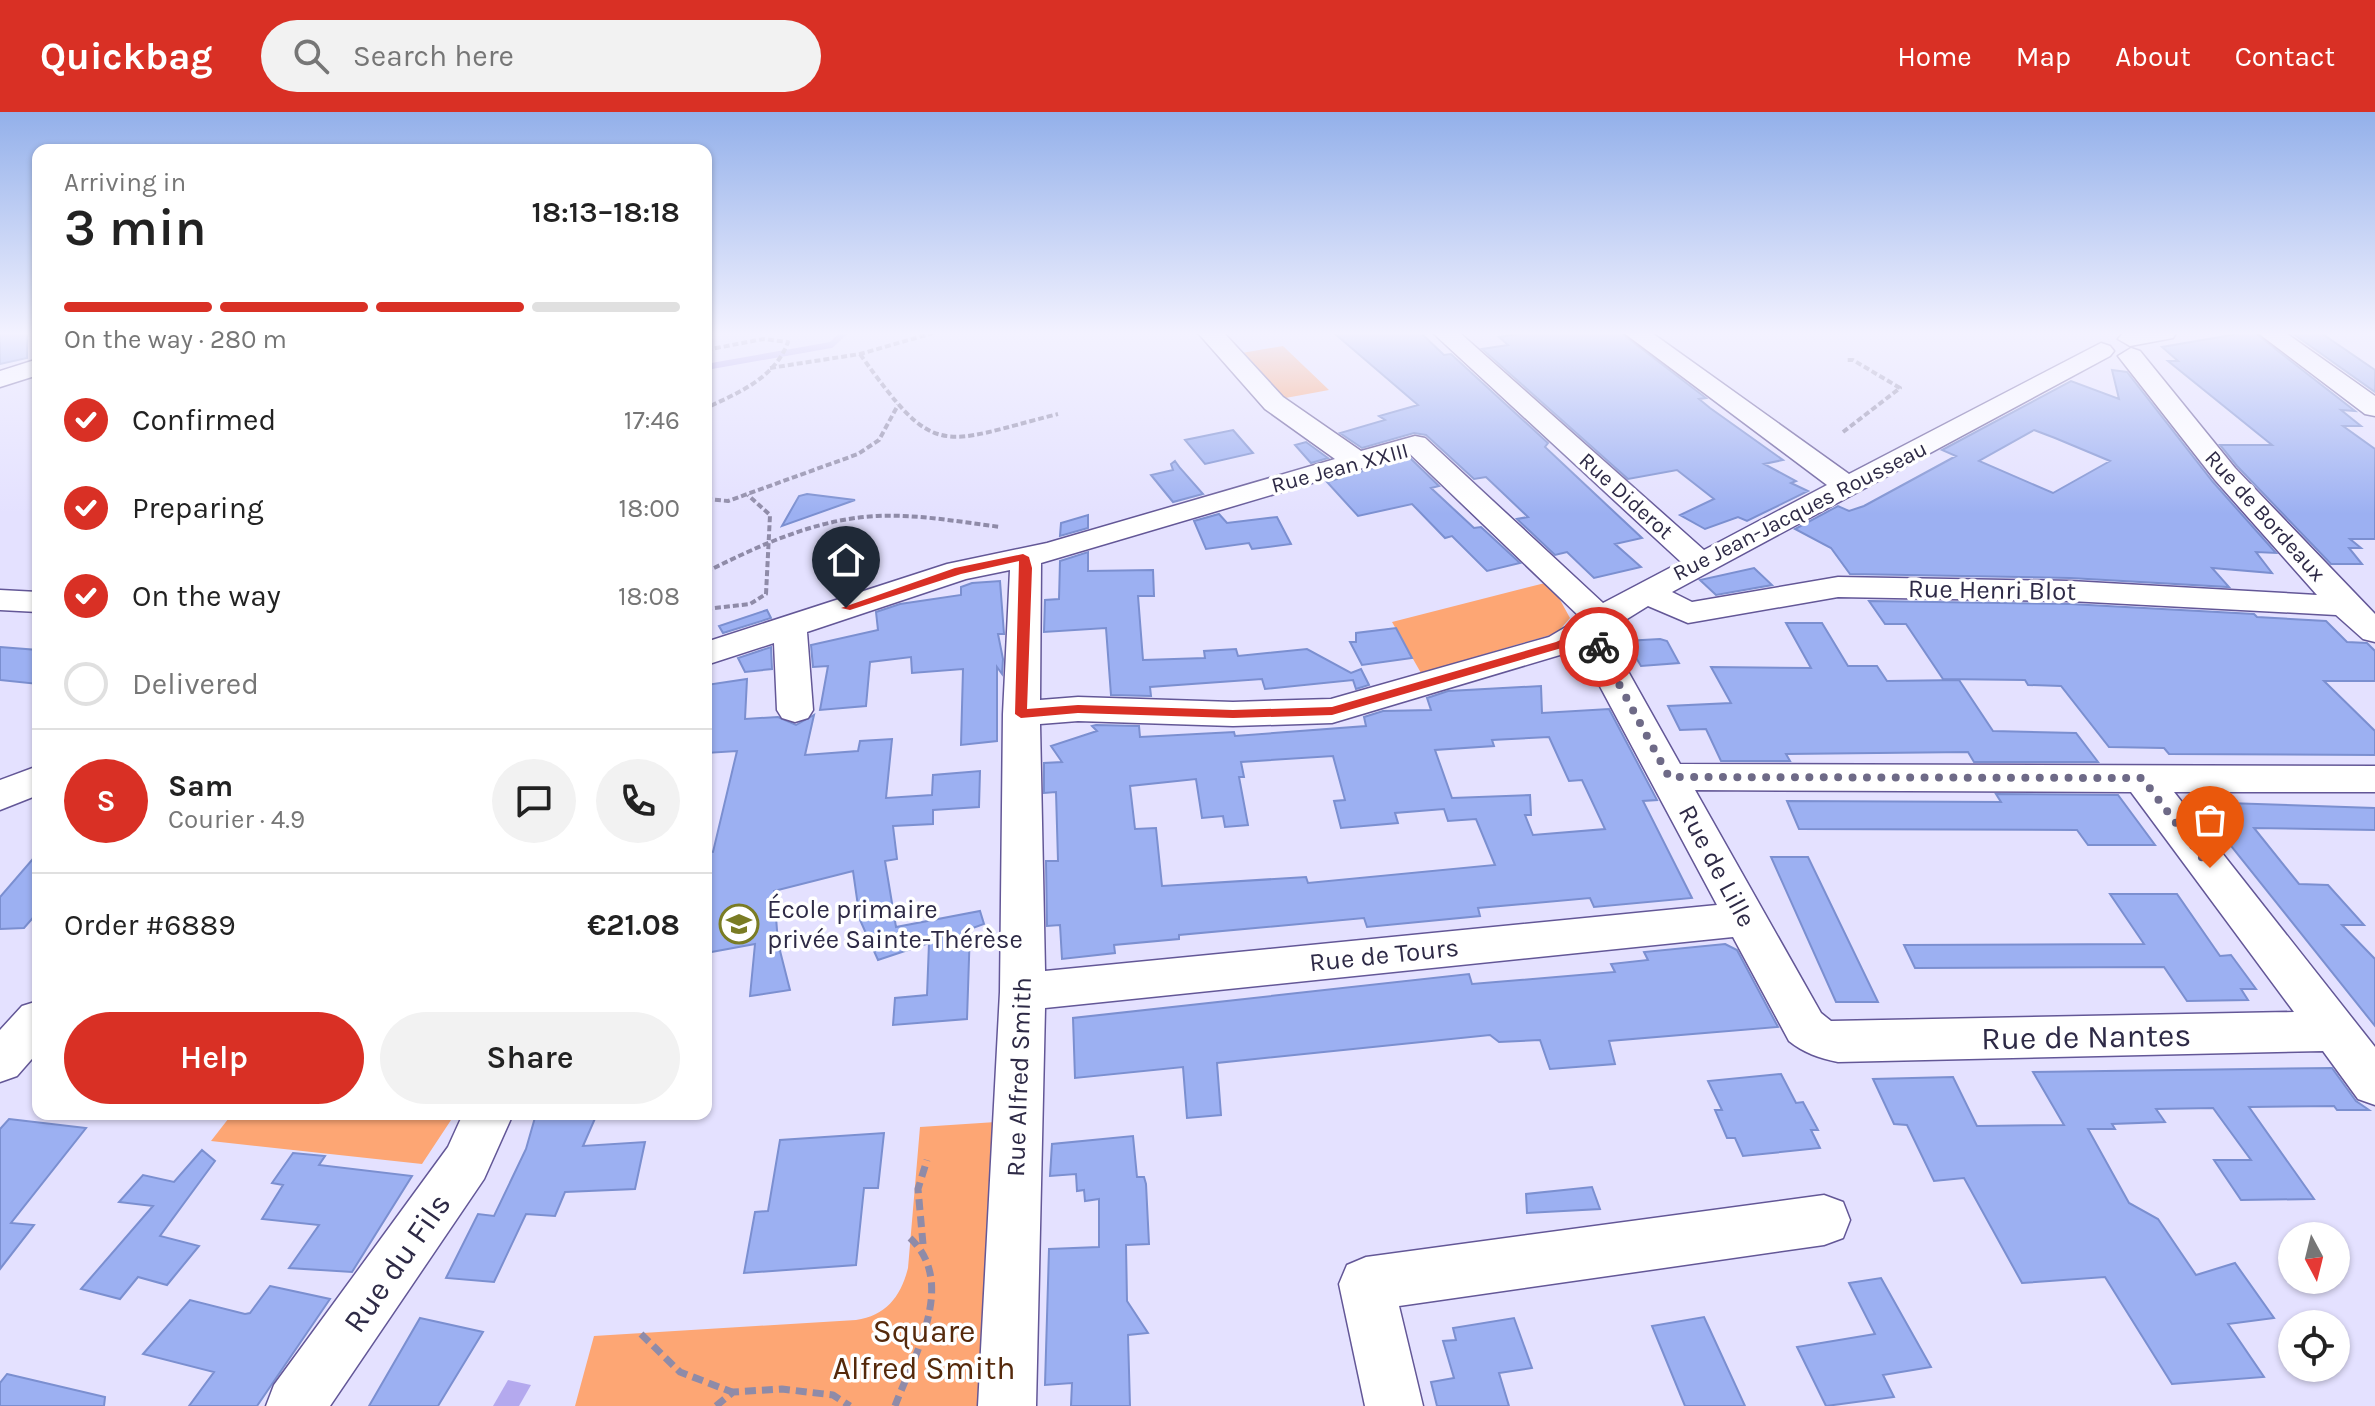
<!DOCTYPE html>
<html lang="en">
<head>
<meta charset="utf-8">
<style>
  :root { --surface:#fff; --page:#f2f2f2; --text:#222; --muted:#767676; --line:#e0e0e0; --accent:#d93025 }
  body { margin:0; font-family:Karla,sans-serif; background:var(--page); color:var(--text); height:100vh; display:flex; flex-direction:column; font-size:30px; white-space:nowrap }
  * { box-sizing:border-box; margin:0 }
  p { font-size:26px; color:var(--muted) }
  .icon { flex:none; width:44px; height:44px; fill:none; stroke:currentColor; stroke-width:2; stroke-linecap:round; stroke-linejoin:round }
  .map { position:relative; flex:1; overflow:hidden }
  .side { position:absolute; left:32px; top:32px; width:680px; height:976px; display:flex; flex-direction:column; background:var(--surface); border-radius:16px; box-shadow:0 2px 6px #0004 }
  .side>* { flex:none }
  .needle { width:52px; rotate:173deg }
  .fabs { position:absolute; left:2278px; top:1110px; display:grid; gap:16px }
  .fabs a { display:grid; place-items:center; width:72px; height:72px; border-radius:50%; background:var(--surface); box-shadow:0 2px 6px #0004; font-size:40px }
  .pin { position:absolute; display:grid; place-items:center; width:68px; height:68px; color:#fff; margin:-82px -34px; border-radius:50% 50% 50% 0; rotate:-45deg; box-shadow:0 0 8px #0007 }
  .pin .icon { rotate:45deg }
  .courier { position:absolute; display:grid; place-items:center; width:80px; height:80px; margin:-40px; border:6px solid #d93025; border-radius:50%; background:#fff; color:#222; box-shadow:0 2px 10px #0007 }
  .head em { font-style:normal; font-weight:600 }
  .head div { display:flex; flex-direction:column-reverse }
  .head { display:flex; align-items:center; justify-content:space-between; height:136px; padding:0 32px }
  h1 { font-size:52px; font-weight:600; line-height:60px }
  .bar { display:grid; grid-template-columns:repeat(4,1fr); gap:12px 8px; align-content:center; height:96px; padding:0 32px }
  .bar i { height:10px; border-radius:6px; background:var(--line) }
  .bar .active { background:var(--accent) }
  .bar p { grid-column:span 4 }
  .line { display:flex; align-items:center; gap:20px; padding:0 32px; border-top:2px solid var(--line) }
  .line div { flex:1 }
  .round { display:grid; place-items:center; flex:none; width:84px; height:84px; border-radius:42px; background:var(--page) }
  ol { padding:0 32px; list-style:none }
  li { display:flex; align-items:center; gap:24px; height:88px }
  li p { margin-inline-start:auto }
  li .icon { padding:8px; border-radius:50%; background:var(--accent); color:#fff; stroke-width:4 }
  li:last-child { color:var(--muted) }
  li i { width:44px; height:44px; border:4px solid var(--line); border-radius:50% }
  .cta { display:flex; gap:16px; margin-top:auto; padding:16px 32px }
  .cta a { flex:1; height:92px; border-radius:48px; background:var(--accent); color:#fff; font-size:32px; font-weight:600; line-height:92px; text-align:center }
  .cta a+a { background:var(--page); color:var(--text) }
  header { display:flex; align-items:center; gap:48px; box-sizing:border-box; height:112px; padding:0 40px; background:var(--accent); color:#fff }
  header strong { font-size:38px }
  nav { display:flex; gap:44px; margin-inline-start:auto; font-size:28px }
  .search { width:560px; height:72px; background:var(--page); display:flex; align-items:center; gap:20px; box-sizing:border-box; padding:0 28px; border-radius:44px; color:var(--muted); font-size:30px }
  .map>svg:first-child { display:block }
</style>
</head>
<body>
<header>
<strong>Quickbag</strong>
<div class="search"><svg class="icon" aria-label="search" viewBox="0 0 24 24"><circle cx="10" cy="10" r="6"/><path d="M15 15l6 6"/></svg>Search here</div>
<nav><a>Home</a><a>Map</a><a>About</a><a>Contact</a></nav>
</header>
<div class="map">
<svg width="2375" height="1294" viewBox="0 0 2375 1294">
  <rect width="100%" height="100%" fill="#e4e1ff"/>
  <path fill="#fda674" d="M1283 234 1329 278 1280 287 1236 242Z
    M1545 471 1559 486 1570 506 1557 521 1421 561 1392 510Z
    M232 1002H455L422 1052 211 1029Z
    M996 1010 979 1294H575L594 1224 856 1208C886 1204 901 1184 908 1156L920 1015Z"/>
  <path fill="#b4a9ee" d="M508 1268 531 1273 519 1294H493Z"/>
  <g fill="none" stroke-linecap="round" stroke-linejoin="round">
    <path stroke="#b4a9ee" stroke-width="6" d="M706 255 831 233 844 221"/>
  </g>
  <path fill="#9cb0f2" stroke="#7b8fd0" stroke-width="2" fill-rule="evenodd" d="M0 221H27V246L0 252Z
    M1334 221H1421L1444 243 1451 242 1548 331 1545 335 1642 426 1615 432 1641 455 1594 466 1567 440 1555 443 1517 407 1528 405 1486 365 1474 367 1426 323 1414 321 1362 336 1340 321 1385 308 1379 304 1418 293Z
    M1524 221H1621L1706 286 1699 287 1710 296 1783 348 1764 352 1796 369 1791 371 1808 379 1747 409 1738 405 1705 417 1680 403 1714 387 1677 358 1628 367 1482 237 1508 233 1499 225Z
    M2243 221H2255L2355 299 2341 298 2361 314H2343L2375 337V427H2350L2361 436H2349L2362 452H2331L2237 354 2220 333H2272L2168 249H2178L2162 235Z
    M2292 221H2321L2375 258V280Z
    M2112 258 2127 260 2213 370 2276 441 2256 440 2272 461 2212 456 2229 475 2070 466 1850 462 1831 436 1795 417 1838 394 1849 399 1864 394 1956 344 1942 338 2071 269 2119 287ZM2034 318 2055 326 2110 349 2053 381 1979 349Z
    M1233 318 1253 341 1205 352 1185 328Z
    M1306 330 1328 346 1311 351 1295 333Z
    M1409 345 1439 374 1431 376 1474 416 1481 415 1520 451 1487 459 1452 424 1445 426 1412 392 1358 404 1327 370Z
    M1175 349 1180 356 1203 382 1173 390 1151 363 1173 358 1171 352Z
    M807 382 855 388 782 414 799 384Z
    M1219 402 1227 411 1277 405 1291 432 1252 437 1249 431 1206 437 1194 409Z
    M1088 403V416L1060 424 1061 411Z
    M1088 440V459L1153 458 1154 484H1138L1143 548 1205 546 1204 539 1236 537 1238 544 1307 537 1351 561 1361 557 1369 573 1356 577 1353 568 1265 577 1262 567 1150 575 1151 584 1111 583 1106 516 1044 520 1045 488 1059 487 1060 449Z
    M1754 456 1772 473 1716 483 1700 468Z
    M1000 469 1004 522H998L1003 547 1002 562 997 555V629L961 633 963 557 912 561 911 545 870 550 866 594 820 598 828 554 813 555 811 533 878 518 876 500 900 492 961 483V475L972 471Z
    M1869 489 2070 492 2254 502 2257 505 2326 509 2347 530 2367 531 2375 539V569H2324L2375 619V643L2169 642 2164 636 2109 635 2061 574 2028 573 2025 568 1943 567 1906 512H1885Z
    M767 498 771 506 723 521 719 514Z
    M1786 511H1822L1848 554H1877L1887 569 1959 568 1993 619 2076 621 2098 650H1974L1968 640 1786 642 1790 649H1721L1706 617 1680 618 1668 594 1731 591 1711 555 1811 556Z
    M1396 516 1412 546 1362 553 1350 530H1356V521Z
    M1660 527 1667 529 1679 551 1641 554 1626 529Z
    M0 535 38 538V572L0 568Z
    M771 535 772 557 745 560 738 546Z
    M747 567 745 607 778 605 796 613 814 603 805 643 858 639 860 629 892 627 886 686 932 683 933 663 980 659 979 695 933 698V712L893 714 897 747 885 749 896 815 980 799 984 812 970 817 967 907 893 913 895 886 927 883 929 831 878 848 860 808 853 759 774 779 778 831 790 878 750 884 755 832 706 841V739L713 740 737 639 706 641V573Z
    M1541 574 1542 601 1609 597 1657 688 1643 689 1692 786 1594 795 1590 786 1478 796 1480 804 1367 815 1364 806 1179 823V827L1114 833 1115 841 1062 847 1060 813 1047 814 1046 749H1058L1056 680 1044 681V651L1062 650 1051 634 1097 619 1092 614 1096 613 1139 614 1140 625 1234 620 1235 624 1366 614 1364 605 1383 599 1431 598 1427 586 1448 579ZM1549 625 1569 669 1582 668 1605 717 1533 723 1525 703H1531L1530 683 1452 686 1435 638 1494 634 1492 628ZM1333 644 1345 688 1334 689 1341 716 1398 711 1395 701 1444 697 1448 709 1476 707 1495 753 1308 771 1306 765 1162 774 1156 716 1135 717 1130 674 1196 667 1202 706 1223 704 1225 715 1248 713 1239 665H1244L1241 650Z
    M1996 682 2118 683 2155 733H2088L2077 718 1799 717 1787 689 2001 690Z
    M2196 690 2375 696V718L2254 716 2299 772 2328 773 2364 813H2342L2375 847V914Z
    M38 741V800L24 816 0 817V785Z
    M1771 745H1808L1878 890H1836Z
    M2110 782H2177L2220 844 2231 843 2256 877H2241L2248 888 2187 889 2164 855 1915 856 1904 833 2144 832Z
    M1725 832 1737 838 1778 915 1609 929 1615 952 1550 957 1540 928 1499 930 1490 923 1217 951 1221 1003 1187 1006 1183 955 1075 966 1073 906 1469 862 1472 872 1615 860 1611 852 1648 848 1644 840Z
    M2332 956 2356 989 2369 998H2337L2334 994 2249 995 2314 1087 2241 1088 2214 1048H2251L2213 996 2156 997 2165 1010 2112 1012 2115 1017H2088L2129 1091 2158 1107 2196 1163 2235 1151 2274 1206 2228 1212 2264 1265 2172 1272 2105 1165 2022 1171 1964 1066 1934 1069 1907 1013 1894 1012 1873 967 1953 965 1977 1014 2064 1013 2033 960Z
    M1781 962 1796 991 1803 990 1818 1018H1811L1820 1036 1743 1044 1735 1026H1727L1715 998H1722L1708 969Z
    M536 1002H597L583 1034 645 1030 635 1077 565 1080 555 1104 526 1102 494 1170 446 1166 478 1102 494 1104 526 1037Z
    M9 1007 86 1016 11 1111 34 1113 0 1157V1017Z
    M884 1021 878 1076H864L856 1153 744 1161 755 1100 768 1099 780 1028Z
    M1133 1024 1137 1065H1144L1146 1072 1149 1132 1126 1133 1127 1189 1148 1221 1128 1223 1130 1294H1071L1072 1271 1045 1273 1049 1137 1099 1135V1087L1085 1089 1084 1078 1077 1079 1076 1062 1050 1064 1052 1032Z
    M202 1038 215 1049 160 1124 199 1134 167 1173 138 1165 120 1187 81 1177 153 1094 119 1090 143 1063 174 1070Z
    M293 1041 325 1044 319 1053 412 1064 352 1160 289 1156 319 1113 262 1107 283 1073 272 1071Z
    M1592 1075 1600 1097 1527 1101 1526 1082Z
    M1881 1166 1931 1255 1883 1263 1894 1285 1826 1294 1797 1235 1875 1222 1849 1171Z
    M270 1174 330 1187 257 1294H189L214 1260 143 1242 190 1188 245 1202 250 1201Z
    M1704 1205 1745 1294H1685L1652 1214Z
    M420 1206 483 1220 438 1294H369Z
    M1514 1206 1532 1256 1499 1261 1509 1294H1437L1431 1270 1454 1266 1443 1229 1456 1228 1453 1216Z
    M7 1262 105 1285 104 1294H0V1271Z"/>
  <g fill="none" stroke-linecap="round" stroke-linejoin="round">
    <g stroke="#635797" stroke-width="3">
      <path id="minor" d="M1198 221H1224L1283 285 1361 339 1415 324 1425 326 1603 491 1681 450 1433 221H1460L1704 438 1827 373 1624 221H1652L1849 362 2101 231 2110 234 2114 239 2110 244 1672 480 1692 490 1838 465 2070 469 2317 483 2215 368 2118 244 2131 236 2140 239 2235 356 2375 502V530L2363 527 2336 503 2070 489 1838 485 1688 511 1648 494 1606 520 1680 652 2375 654V680H2174L2375 935V993L2358 987 2323 939 1838 950C1819 946 1804 941 1789 929L1733 825 1045 896 1036 1294H978L1000 880 1003 602 1010 458 966 467 807 520 813 598 808 606 795 610 782 606 777 598 774 531 706 553V530L947 452 1047 431 1335 347 1265 297ZM1410 342 1581 506 1549 525 1331 587 1233 590 1078 585 1040 588 1041 451ZM1580 537 1717 793 1045 859 1040 612 1078 609 1233 614 1332 611ZM1695 678 2131 680 2294 900 1831 909 1821 901Z
        M2176 221 2173 226 2130 234 2118 227 2123 221Z
        M2258 221H2286L2375 284V304L2365 302Z
        M38 247V263L0 275V259Z
        M0 478 38 480V500L0 498Z
        M38 654V683L0 698V668Z
        M38 889V940L17 964 0 970V918L22 894Z
        M463 1002H513L484 1067 330 1294H266L274 1273 448 1035Z
        M1824 1083 1843 1090 1850 1108 1843 1126 1824 1133 1399 1194 1423 1294H1365L1339 1172 1347 1153 1366 1145Z"/>
    </g>
    <path stroke="#8f8ba8" stroke-width="4" stroke-dasharray="6 3" stroke-linecap="butt" d="M706 238 763 227 788 230C775 266 738 281 706 296
      M860 242C936 349 939 332 1058 302
      M770 256 860 242 933 221
      M1843 320 1900 276 1853 248H1845
      M706 387 728 389 858 342 879 328 898 293
      M706 460C760 433 816 407 877 404 918 402 960 410 1001 415
      M706 497 750 492 766 482 770 403 748 383"/>
    <path stroke="#8f8ba8" stroke-width="7" stroke-dasharray="11 6" stroke-linecap="butt" d="M923 1132 918 1077 927 1048
      M641 1222 680 1260 732 1280
      M716 1294 733 1280 782 1277 833 1283 850 1294
      M895 1294C914 1243 958 1171 910 1126"/>
    <use href="#minor" fill="#fff" fill-rule="evenodd"/>
  </g>
  <linearGradient id="sky" x2="0" y2="1"><stop stop-color="#93b0ea"/><stop offset="0.55" stop-color="#f3f2ff"/><stop offset="1" stop-color="#f3f2ff" stop-opacity="0"/></linearGradient>
  <rect width="2375" height="402" fill="url(#sky)"/>
  <path fill="#d93025" d="M1023 442 1029 445 1032 456 1027 597 1078 593 1233 598 1332 595 1556 530 1588 515 1605 535 1595 537 1586 525 1565 535 1332 603 1233 606 1078 601 1021 606 1015 602 1019 449 961 462 850 498 841 496 955 456Z"/>
  <g fill="none" stroke-linecap="round" stroke-linejoin="round">
    <path stroke="#6e6a87" stroke-width="8" stroke-dasharray="0 14.4" d="M1599 535 1669 665 2142 666 2210 756"/>
  </g>
  <defs>
    <g id="school-ring" transform="scale(2)"><circle r="9.5" fill="#fff" stroke="#7a7c24" stroke-width="1.5"/><path d="M0-5L7-2L0 1L-7-2ZM-4 1L0 2.5L4 1V4Q0 6-4 4Z" fill="#7a7c24"/></g>
  </defs>
  <g fill-rule="evenodd">
    <use href="#school-ring" x="739" y="812"/>
  </g>
  <g text-anchor="middle" dominant-baseline="central" stroke-width="7" stroke-linejoin="round" paint-order="stroke">
    <g font-size="22" fill="#2e2a46" stroke="#fff">
      <text transform="translate(1340 356) rotate(-15)">Rue Jean XXIII</text>
      <text transform="translate(1626 384) rotate(42)">Rue Diderot</text>
      <text transform="translate(1800 399) rotate(-27)">Rue Jean-Jacques Rousseau</text>
      <text transform="translate(2265 404) rotate(48)">Rue de Bordeaux</text>
    </g>
    <g font-size="26" fill="#2e2a46" stroke="#fff">
      <text transform="translate(1992 478) rotate(1)">Rue Henri Blot</text>
      <text transform="translate(1717 754) rotate(62)">Rue de Lille</text>
      <text transform="translate(1384 843) rotate(-6)">Rue de Tours</text>
      <text transform="translate(1019 965) rotate(-88)">Rue Alfred Smith</text>
    </g>
    <g font-size="26" fill="#2e2a46" stroke="#fff" text-anchor="start">
      <text x="767" y="797">École primaire<tspan x="767" dy="30">privée Sainte-Thérèse</tspan></text>
    </g>
    <g font-size="32" fill="#2e2a46" stroke="#fff">
      <text transform="translate(2086 925) rotate(-1)">Rue de Nantes</text>
      <text transform="translate(397 1151) rotate(-55)">Rue du Fils</text>
    </g>
    <g font-size="32" fill="#55290b" stroke="#fff">
      <text x="924" y="1219">Square<tspan x="924" dy="37">Alfred Smith</tspan></text>
    </g>
  </g>
</svg>
<div class="fabs">
<a><svg class="needle" viewBox="-14 -14 28 28"><path d="M0-13l5 13h-10z" fill="#e53935"/><path d="M0 13l5-13h-10z" fill="#767676"/></svg></a>
<a><svg class="icon" aria-label="locate" viewBox="0 0 24 24"><circle cx="12" cy="12" r="6"/><path d="M12 2v4M12 18v4M2 12h4M18 12h4"/></svg></a>
</div>
<div class="pin" style="left:2210px;top:756px;background:#ea580c"><svg class="icon" aria-label="bag" viewBox="0 0 24 24"><path d="M5 8h14l-1 12H6zM9 8a3 3 0 0 1 6 0"/></svg></div>
<div class="pin" style="left:846px;top:496px;background:#1f2937"><svg class="icon" aria-label="home" viewBox="0 0 24 24"><path d="M3 11l9-7 9 7M6 9v11h12V9"/></svg></div>
<div class="courier" style="left:1599px;top:535px"><svg class="icon" aria-label="bike" viewBox="0 0 24 24"><circle cx="6" cy="16" r="4"/><circle cx="18" cy="16" r="4"/><path d="M6 16l4-8h5l3 8M10 8l3 8H6M13 5h3"/></svg></div>
<section class="side">
<div class="head"><div><h1>3 min</h1><p>Arriving in</p></div><em>18:13–18:18</em></div>
<div class="bar"><i class="active"></i><i class="active"></i><i class="active"></i><i></i><p>On the way · 280 m</p></div>
<ol>
<li><svg class="icon" aria-label="check" viewBox="0 0 24 24"><path d="M5 12l5 5 9-10"/></svg>Confirmed<p>17:46</p></li>
<li><svg class="icon" aria-label="check" viewBox="0 0 24 24"><path d="M5 12l5 5 9-10"/></svg>Preparing<p>18:00</p></li>
<li><svg class="icon" aria-label="check" viewBox="0 0 24 24"><path d="M5 12l5 5 9-10"/></svg>On the way<p>18:08</p></li>
<li><i></i>Delivered</li>
</ol>
<div class="line" style="height:144px"><b class="round" style="background:var(--accent);color:#fff">S</b><div><b>Sam</b><p>Courier · 4.9</p></div><a class="round"><svg class="icon" aria-label="chat" viewBox="0 0 24 24"><path d="M4 5h16v11H9l-5 4z"/></svg></a><a class="round"><svg class="icon" aria-label="phone" viewBox="0 0 24 24"><path d="M5 4h4l2 5-3 2q2 4 5 5l2-3 5 2v4C11 20 4 13 5 4z"/></svg></a></div>
<div class="line" style="height:104px"><div>Order #6889</div><b>€21.08</b></div>
<div class="cta"><a>Help</a><a>Share</a></div>
</section>
</div>
</body>
</html>
